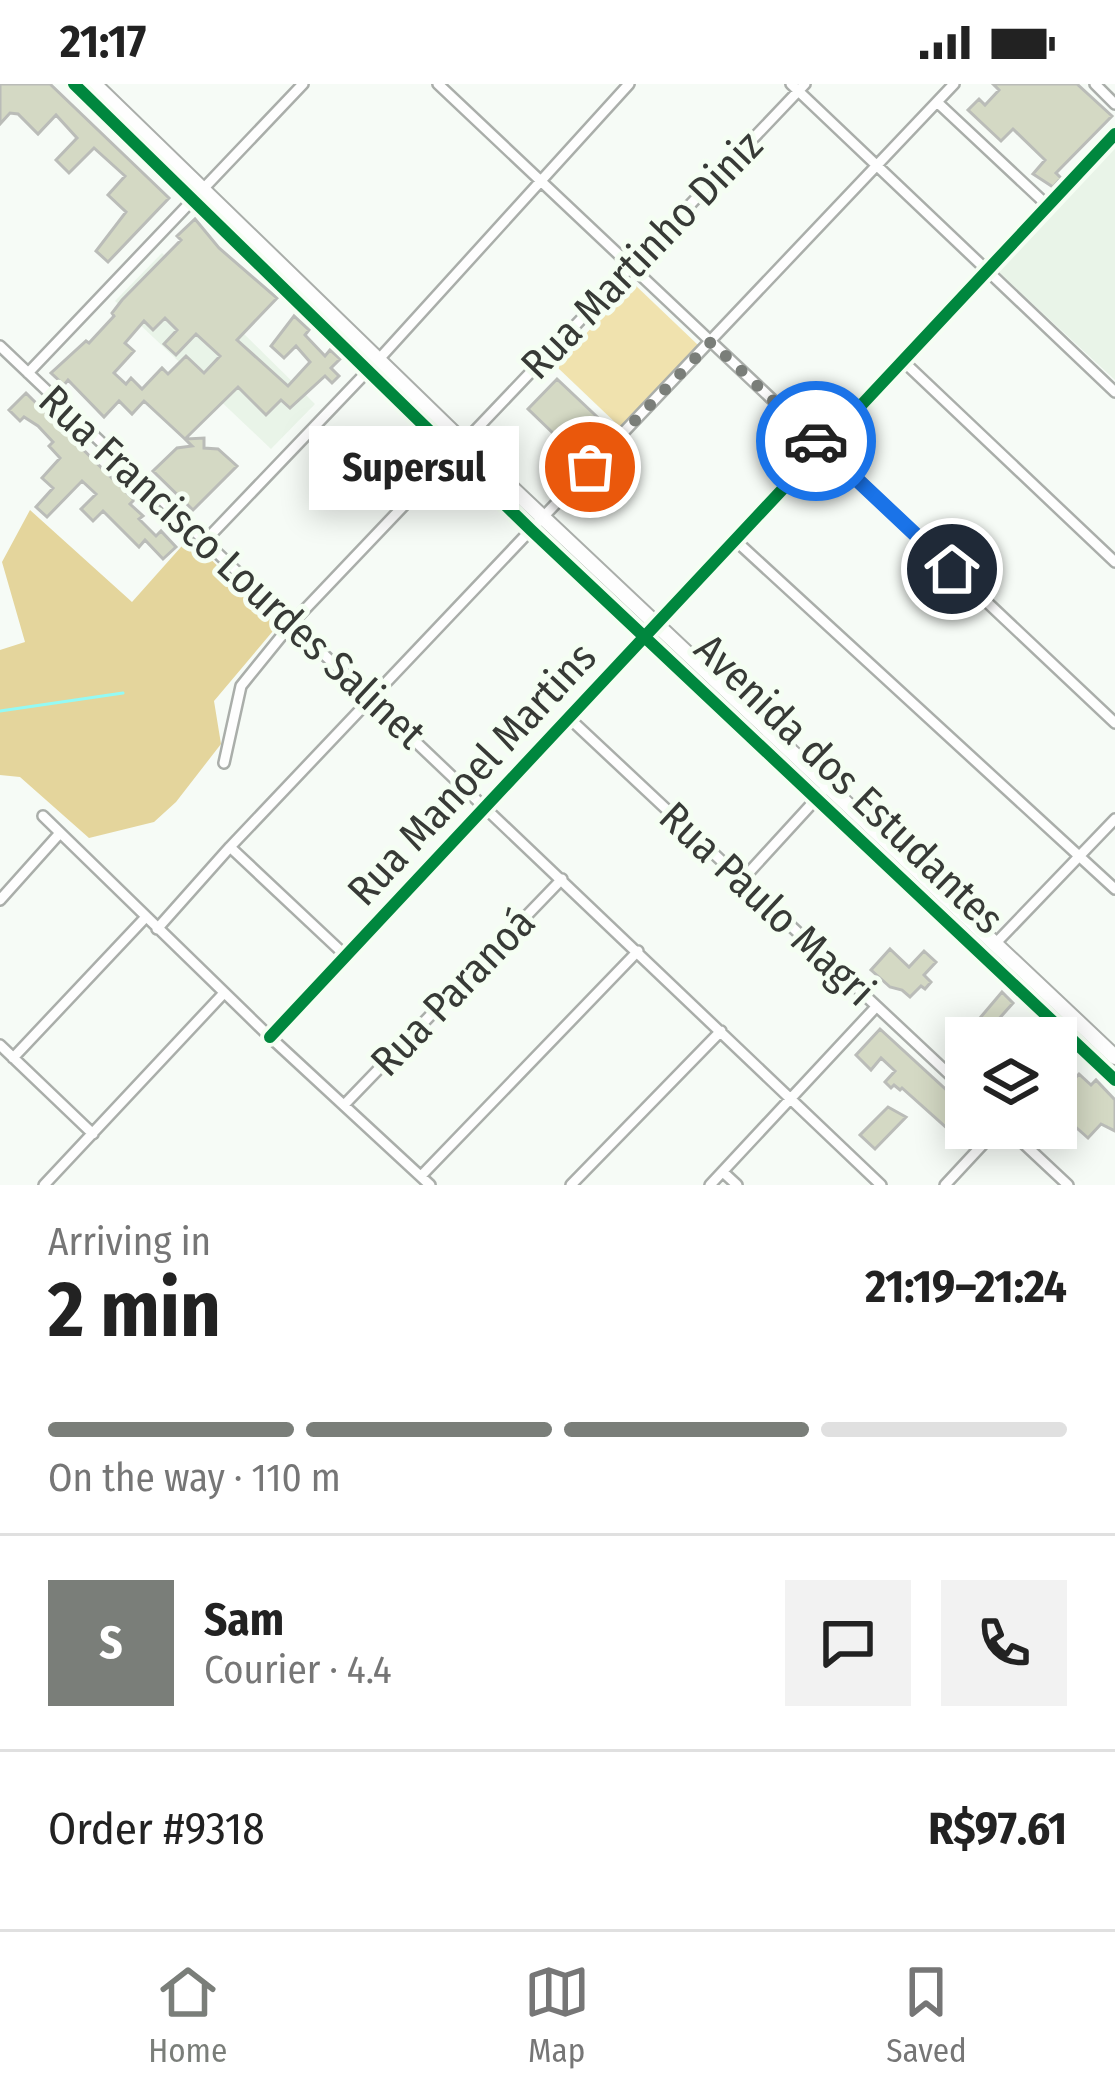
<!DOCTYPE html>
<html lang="en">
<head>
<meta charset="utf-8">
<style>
  :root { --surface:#fff; --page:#f2f2f2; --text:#222; --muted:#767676; --line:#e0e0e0; --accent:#7a7e79 }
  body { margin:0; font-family:"Fira Sans Condensed",sans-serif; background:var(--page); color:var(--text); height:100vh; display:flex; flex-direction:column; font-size:45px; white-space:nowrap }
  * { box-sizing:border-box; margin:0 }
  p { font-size:39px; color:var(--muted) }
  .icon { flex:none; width:66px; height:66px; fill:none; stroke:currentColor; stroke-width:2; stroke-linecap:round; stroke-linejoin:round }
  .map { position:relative; height:1101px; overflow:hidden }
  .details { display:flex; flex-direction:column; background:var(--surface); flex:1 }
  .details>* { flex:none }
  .tools { position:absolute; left:945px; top:933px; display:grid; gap:24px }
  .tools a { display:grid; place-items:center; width:132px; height:132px; border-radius:0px; background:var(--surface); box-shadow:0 6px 30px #0003; font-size:60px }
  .pin { position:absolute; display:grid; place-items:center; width:102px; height:102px; color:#fff; margin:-51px; border:6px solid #fff; border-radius:50%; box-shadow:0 3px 12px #0007 }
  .courier { position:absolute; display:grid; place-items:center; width:120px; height:120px; margin:-60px; border:9px solid #1a73e8; border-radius:50%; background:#fff; color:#222; box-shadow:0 3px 15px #0007 }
  .bubble { position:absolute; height:84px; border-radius:0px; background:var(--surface); box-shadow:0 6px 30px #0003; font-size:39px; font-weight:700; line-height:84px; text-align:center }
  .overview em { font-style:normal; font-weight:700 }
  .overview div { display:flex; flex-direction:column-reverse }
  .overview { display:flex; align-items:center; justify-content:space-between; height:204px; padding:0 48px }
  h1 { font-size:78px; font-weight:700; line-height:90px }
  .bar { display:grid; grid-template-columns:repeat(4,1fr); gap:18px 12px; align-content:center; height:144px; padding:0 48px }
  .bar i { height:15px; border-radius:9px; background:var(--line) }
  .bar .active { background:var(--accent) }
  .bar p { grid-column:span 4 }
  .line { display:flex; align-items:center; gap:30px; padding:0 48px; border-top:3px solid var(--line) }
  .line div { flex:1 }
  .round { display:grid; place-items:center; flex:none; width:126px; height:126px; border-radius:0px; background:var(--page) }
  .status { display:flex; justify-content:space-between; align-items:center; height:84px; padding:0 60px; background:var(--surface); direction:ltr }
  .status svg { height:33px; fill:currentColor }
  .tab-bar { display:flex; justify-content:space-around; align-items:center; height:168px; border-top:3px solid var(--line); background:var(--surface); font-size:33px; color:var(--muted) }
  .tab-bar a { display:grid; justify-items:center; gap:6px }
  .tab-bar .active { color:var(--accent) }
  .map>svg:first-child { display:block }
</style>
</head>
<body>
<div class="status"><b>21:17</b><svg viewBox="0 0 49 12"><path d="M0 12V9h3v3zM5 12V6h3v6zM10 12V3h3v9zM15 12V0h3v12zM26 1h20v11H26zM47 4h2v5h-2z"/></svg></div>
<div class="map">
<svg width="1115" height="1101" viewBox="0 0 1115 1101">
  <rect width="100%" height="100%" fill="#f6fbf6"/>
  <path fill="#e9f4e8" d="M1115 57V296L997 187Z
    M162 169 315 320 271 365 115 217Z"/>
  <path fill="#f0e2ae" d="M633 199 698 261 620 343 556 282Z"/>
  <path fill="#e4d59c" d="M30 426 132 518 189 454 278 541 214 617 221 660 176 718 154 738 89 754 20 693 0 691V566L25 558 2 478Z"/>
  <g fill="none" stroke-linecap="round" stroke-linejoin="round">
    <path stroke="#93faf5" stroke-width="3" d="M0 627 123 609"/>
  </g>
  <path fill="#d4d9c4" stroke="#babcb8" stroke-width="3" fill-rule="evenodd" d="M0 0H50L169 114 108 178 96 167 126 128 108 111 125 92 94 64 69 89 56 76 77 54 56 31 38 50 18 30 10 29 0 40Z
    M993 0H1077L1112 32 1056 89 1061 94 1053 103 1033 90 1045 76 1013 45 1001 57 968 26 979 15 985 21 999 6Z
    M195 135 219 164 277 214 237 256 288 302 310 278 296 262 284 274 271 262 294 232 309 246 305 251 325 272 330 266 340 275 331 284 339 292 332 299 325 292 290 324 281 316 266 331 238 303 185 355 144 317 132 330 119 317 104 333 68 296 64 301 51 289 86 257 89 259 114 232 112 229 122 216 181 156 177 152ZM165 234 177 246 164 260 176 271 196 250 220 272 204 289 186 272 168 290 162 284 142 305 131 294 126 300 114 289 134 267 125 259 144 237 153 246Z
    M557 295 610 345 581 376 528 325Z
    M26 309 134 416 130 420 143 432 139 435 156 452 161 447 176 463 163 475 145 456 139 463 103 427 93 437 81 425 96 410 82 397 47 433 36 423 53 404 42 394 60 374 49 362 53 358 38 342 24 333 20 337 9 326Z
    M204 354V364L218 365 237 382 193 426 153 387 177 364 192 362 185 355Z
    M890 865 909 883 924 867 936 878 924 891 931 898 925 905 921 902 910 913 902 906 890 903 871 886Z
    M1002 908 1013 919 989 946 987 943 978 954H963Z
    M880 945 966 1024V1050L954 1038 948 1045 902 1004 900 1006 894 1001 891 1004 885 998 895 987 881 974 871 986 856 971Z
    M1079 990 1091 1001 1096 996 1115 1016V1047L1101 1040 1088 1054 1070 1038 1056 1052 1059 1011Z
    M888 1023 906 1033 875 1065 860 1051Z"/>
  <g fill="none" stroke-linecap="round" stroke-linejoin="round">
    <g stroke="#aaaeaa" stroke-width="14">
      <path id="street" d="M438 0 1115 639
        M791 0 1115 308
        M1095 0 1115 20
        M937 18 1048 122
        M0 262 881 1101
        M903 277 1115 478
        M28 289 303 0
        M735 456 1115 805
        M205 457 380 274 629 0
        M569 634 966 1006
        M224 679 241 602 292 539 805 0
        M43 732 270 953 430 1101
        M230 763 346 872
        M742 796 829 701
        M0 816 60 749
        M157 845 230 763 954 0
        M994 861 1115 735
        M270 953 1115 50
        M0 961 93 1050
        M13 974 145 834
        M1056 983 1081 957
        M344 1021 562 795
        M1007 1044 1068 1101
        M723 1088 737 1101
        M421 1092 638 867
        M44 1101 224 909
        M571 1101 721 947
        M710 1101 876 923
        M945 1101 998 1044"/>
    </g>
    <g stroke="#aaaeaa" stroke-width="18">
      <path id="secondary" d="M74 0 531 446 1115 996
        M94 0 463 358 1115 973"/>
    </g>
    <use href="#street" stroke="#fefefe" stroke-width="9"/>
    <use href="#secondary" stroke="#fefefe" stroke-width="14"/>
    <g stroke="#f5fef3" stroke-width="20">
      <path id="cycleway" d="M74 0 531 446 1115 996
        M270 953 1115 50"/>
    </g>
    <use href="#cycleway" stroke="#00873e" stroke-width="12"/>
  </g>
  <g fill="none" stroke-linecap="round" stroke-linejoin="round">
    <path stroke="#7a7e79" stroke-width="12" stroke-dasharray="0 21.6" d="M590 383 711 258 816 357"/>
    <path stroke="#1a73e8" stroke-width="15" d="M816 357 952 485"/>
  </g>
  <g text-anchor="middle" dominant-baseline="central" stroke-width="10" stroke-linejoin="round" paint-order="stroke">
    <g font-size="42" fill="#373a36" stroke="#f5fef3">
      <text transform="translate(642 171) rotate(-46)">Rua Martinho Diniz</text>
      <text transform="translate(232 483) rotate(43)">Rua Francisco Lourdes Salinet</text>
      <text transform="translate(472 690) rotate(-47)">Rua Manoel Martins</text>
      <text transform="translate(849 700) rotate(44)">Avenida dos Estudantes</text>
      <text transform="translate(767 820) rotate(43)">Rua Paulo Magri</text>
      <text transform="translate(453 908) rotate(-46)">Rua Paranoá</text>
    </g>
  </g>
</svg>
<div class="tools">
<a><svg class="icon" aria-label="layers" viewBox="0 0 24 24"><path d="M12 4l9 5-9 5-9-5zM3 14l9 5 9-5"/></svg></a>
</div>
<div class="pin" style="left:590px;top:383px;background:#ea580c"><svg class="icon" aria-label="bag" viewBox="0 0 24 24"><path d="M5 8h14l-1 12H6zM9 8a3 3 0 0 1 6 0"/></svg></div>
<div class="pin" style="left:952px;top:485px;background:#1f2937"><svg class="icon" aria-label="home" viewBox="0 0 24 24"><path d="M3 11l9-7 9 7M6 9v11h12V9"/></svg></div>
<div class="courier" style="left:816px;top:357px"><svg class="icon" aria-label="car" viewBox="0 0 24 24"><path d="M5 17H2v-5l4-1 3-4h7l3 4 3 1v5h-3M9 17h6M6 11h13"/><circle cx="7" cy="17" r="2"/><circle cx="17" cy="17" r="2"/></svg></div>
<div class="bubble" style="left:309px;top:342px;width:210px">Supersul</div>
</div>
<section class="details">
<div class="overview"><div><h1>2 min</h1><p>Arriving in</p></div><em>21:19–21:24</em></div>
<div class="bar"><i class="active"></i><i class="active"></i><i class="active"></i><i></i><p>On the way · 110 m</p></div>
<div class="line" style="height:216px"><b class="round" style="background:var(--accent);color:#fff">S</b><div><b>Sam</b><p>Courier · 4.4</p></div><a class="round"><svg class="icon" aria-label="chat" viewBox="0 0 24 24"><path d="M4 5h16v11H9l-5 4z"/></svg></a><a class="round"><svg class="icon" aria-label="phone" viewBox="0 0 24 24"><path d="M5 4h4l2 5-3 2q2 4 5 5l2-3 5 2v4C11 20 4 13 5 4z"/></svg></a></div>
<div class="line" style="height:156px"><div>Order #9318</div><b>R$97.61</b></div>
</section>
<nav class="tab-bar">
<a class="active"><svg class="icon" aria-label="home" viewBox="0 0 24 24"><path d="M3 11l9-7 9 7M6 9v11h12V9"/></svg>Home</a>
<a><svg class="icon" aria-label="map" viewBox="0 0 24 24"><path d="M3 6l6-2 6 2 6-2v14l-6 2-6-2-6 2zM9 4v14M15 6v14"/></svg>Map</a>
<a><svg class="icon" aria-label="saved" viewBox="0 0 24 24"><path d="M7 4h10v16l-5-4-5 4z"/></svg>Saved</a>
</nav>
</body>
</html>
